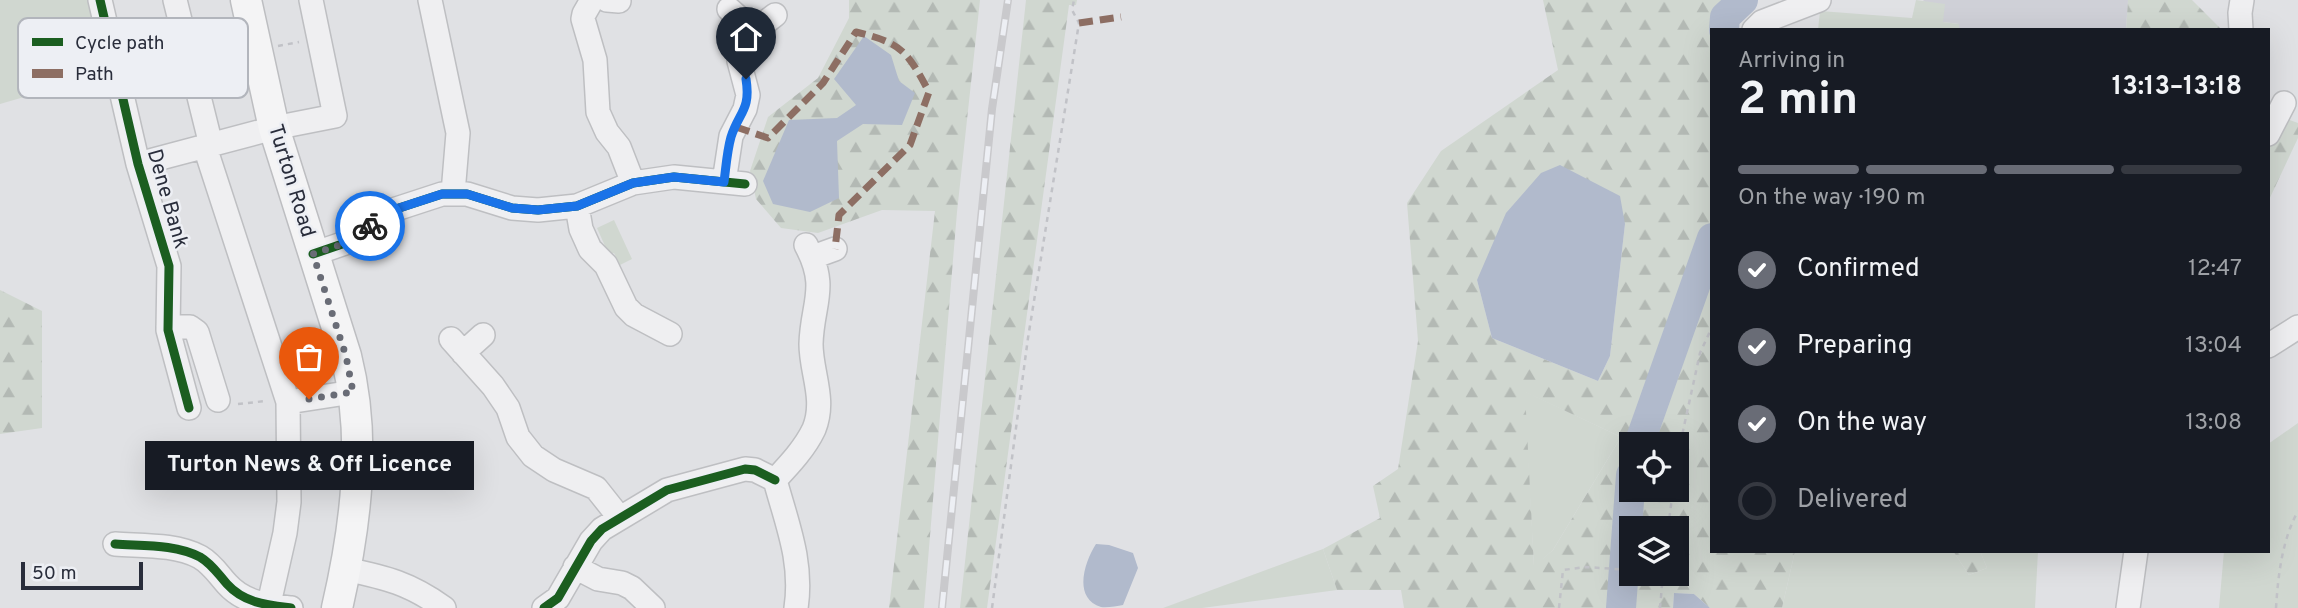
<!DOCTYPE html>
<html lang="en">
<head>
<meta charset="utf-8">
<style>
  :root { --surface:#171b24; --page:#242831; --text:#f1f3f6; --muted:#9ea1a6; --line:#363941; --accent:#696c76 }
  body { margin:0; font-family:Overpass,sans-serif; background:var(--page); color:var(--text); height:100vh; display:flex; flex-direction:column; font-size:26px; white-space:nowrap }
  * { box-sizing:border-box; margin:0 }
  p { font-size:23px; color:var(--muted) }
  .icon { flex:none; width:38px; height:38px; fill:none; stroke:currentColor; stroke-width:2; stroke-linecap:round; stroke-linejoin:round }
  .map { position:relative; flex:1; overflow:hidden }
  .details { position:absolute; left:1710px; top:28px; width:560px; height:525px; display:flex; flex-direction:column; background:var(--surface); border-radius:0px; box-shadow:0 7px 28px #0002 }
  .details>* { flex:none }
  .buttons { position:absolute; left:1619px; top:432px; display:grid; gap:14px }
  .buttons a { display:grid; place-items:center; width:70px; height:70px; border-radius:0px; background:var(--surface); box-shadow:0 7px 28px #0002; font-size:35px }
  .scale { position:absolute; left:21px; bottom:18px; width:122px; box-sizing:border-box; padding-left:7px; border:4px solid #292d3b; border-top:0; font-size:19px; line-height:24px; white-space:nowrap; color:#292d3b; -webkit-text-stroke:5px #edeff4; paint-order:stroke }
  .pin { position:absolute; display:grid; place-items:center; width:60px; height:60px; color:#fff; margin:-72px -30px; border-radius:50% 50% 50% 0; rotate:-45deg; box-shadow:0 0 7px #0007 }
  .pin .icon { rotate:45deg }
  .courier { position:absolute; display:grid; place-items:center; width:70px; height:70px; margin:-35px; border:5px solid #1a73e8; border-radius:50%; background:#fff; color:#222; box-shadow:0 2px 9px #0007 }
  .bubble { position:absolute; height:49px; border-radius:0px; background:var(--surface); box-shadow:0 7px 28px #0002; font-size:23px; font-weight:700; line-height:49px; text-align:center }
  .headline em { font-style:normal; font-weight:700 }
  .headline div { display:flex; flex-direction:column-reverse }
  .headline { display:flex; align-items:center; justify-content:space-between; height:119px; padding:0 28px }
  h1 { font-size:46px; font-weight:700; line-height:52px }
  .bar { display:grid; grid-template-columns:repeat(4,1fr); gap:10px 7px; align-content:center; height:84px; padding:0 28px }
  .bar i { height:9px; border-radius:5px; background:var(--line) }
  .bar .current { background:var(--accent) }
  .bar p { grid-column:span 4 }
  ol { padding:0 28px; list-style:none }
  li { display:flex; align-items:center; gap:21px; height:77px }
  li p { margin-inline-start:auto }
  li .icon { padding:7px; border-radius:50%; background:var(--accent); color:#fff; stroke-width:4 }
  li:last-child { color:var(--muted) }
  li i { width:38px; height:38px; border:4px solid var(--line); border-radius:50% }
  .map>svg:first-child { display:block }
</style>
</head>
<body>
<div class="map">
<svg width="2298" height="608" viewBox="0 0 2298 608">
  <defs>
    <pattern id="forest-firs" width="22" height="20" patternUnits="userSpaceOnUse" patternTransform="scale(1.75)"><rect width="22" height="20" fill="#d0d7d0"/><path d="M5 1l3.5 6h-7zM16 11l3.5 6h-7z" fill="#b3b9b4"/></pattern>
  </defs>
  <rect width="100%" height="100%" fill="#e0e1e4"/>
  <path fill="#cfd0d7" d="M1923 0H2128L2126 30H1959V24L1943 22Z"/>
  <path fill="#d0d7d0" d="M0 0H92L107 73 0 104Z
    M1916 0 1945 4 1943 22 1959 24V30H1818L1820 11 1912 18Z
    M614 220 632 259 620 265 614 253 609 255 597 228Z
    M1524 391 1621 437 1553 550 1534 567Z
    M2298 423V608H2219L2224 551H2268V444Z
    M1323 549 1337 590 1202 608H1163Z
    M1795 551H1953L1969 575 1987 568 1980 551H2038L2035 608H1782Z"/>
  <path fill="url(#forest-firs)" fill-rule="evenodd" d="M849 0H980L957 212 924 608H889L935 211 882 210 818 233 781 228 756 199 750 171 768 117 818 78 849 18Z
    M1026 0H1077L1076 5H1069L987 608H960Z
    M1543 0H1743L1725 17 1724 30H1712V551H1795L1782 608H1710L1694 594 1674 593 1673 608H1624L1630 489 1617 608H1404L1401 590H1337L1323 549 1380 518 1373 486 1398 469 1418 341 1407 203 1441 151 1558 70ZM1625 224 1610 356 1598 381 1492 338 1477 280ZM1525 392 1621 437 1553 550 1534 566ZM1631 444H1676V490H1631ZM1631 528H1676V574H1631Z
    M2128 0H2192L2222 30H2126Z
    M2268 108 2278 116 2298 123V138L2268 202Z
    M0 290 42 311V428L0 434Z
    M1953 551H1980L1987 568 1969 575Z"/>
  <path fill="#b1bacc" d="M864 36 891 55 899 81 915 93 902 125 863 124 837 141 839 198 810 212 773 204 763 181 789 120 837 118 856 105 834 79Z
    M1560 165 1620 196 1625 224 1610 356 1598 381 1492 338 1477 280 1506 213 1541 173Z
    M1096 544 1109 545 1133 553 1138 568 1123 605C1117 606 1107 608 1101 607 1072 598 1085 561 1096 544Z
    M1674 593 1694 594 1710 608H1673Z"/>
  <g fill="none" stroke-linecap="round" stroke-linejoin="round">
    <path stroke="#b1bacc" stroke-width="30" d="M1724 30 1725 17 1743 0
      M1639 444 1712 238
      M1621 608 1631 475"/>
    <g stroke="#bebfc2" stroke-width="26">
      <path id="minor" d="M100 0 138 164 169 266 168 330 189 408
        M175 0 211 145
        M430 0 458 133 453 193
        M592 0 584 14 583 19 595 60 598 112 607 132 619 147 633 183
        M607 0 619 1
        M729 9 747 25 766 22 775 15
        M1754 30 1762 22 1819 0
        M2241 30 2240 13 2242 0
        M2268 134 2284 103
        M205 147 288 402 289 502 285 533 268 608
        M138 164 274 128 335 116 311 0
        M724 182 731 136 745 109 748 95 739 61 741 44 747 25
        M577 206 581 229 590 249 606 265 626 307 634 315 670 334
        M313 254 351 241 393 210 442 194H467L512 208 538 210 577 206 633 183 674 177 745 184
        M813 257 835 249
        M168 327H190L197 332 218 400
        M451 339 493 386 508 408 518 437 533 456 554 470 596 488 619 517
        M2268 346 2298 327
        M463 353 483 335
        M288 402 353 392
        M775 480C790 464 805 448 814 429 826 399 811 373 811 344 812 303 829 288 806 245
        M775 480C787 524 803 562 796 608
        M115 544C143 546 175 544 200 557 212 564 218 574 227 584 244 603 267 605 291 608
        M575 567 598 579 622 583 632 588 653 608
        M346 569C387 578 409 583 444 608
        M544 608 558 598 591 541 602 529 667 490 745 469 755 470 775 480
        M2128 608 2136 551"/>
    </g>
    <g stroke="#bdbec1" stroke-width="33">
      <path id="major" d="M246 0 274 128 346 356C367 439 356 526 337 608"/>
    </g>
    <path stroke="#c1c2c7" stroke-width="2.5" stroke-dasharray="5 5" stroke-linecap="butt" d="M278 46 299 42
      M238 404 266 401
      M1676 463 1700 353 1712 327
      M1668 528 1673 490
      M992 608 1028 338 1079 23 1072 10 1074 0
      M1559 608 1563 570 1586 567 1631 570
      M1660 608 1663 574
      M2276 608C2278 576 2282 540 2298 511"/>
    <use href="#minor" stroke="#efeff1" stroke-width="23"/>
    <use href="#major" stroke="#f4f4f5" stroke-width="30"/>
    <g stroke="#c9c9cc" stroke-width="8">
      <path id="rail" d="M942 608 992 109 1008 0"/>
    </g>
    <use href="#rail" stroke="#edeff4" stroke-width="5" stroke-dasharray="16" stroke-linecap="butt"/>
    <path stroke="#8d6e63" stroke-width="7" stroke-dasharray="14 7" stroke-linecap="butt" d="M1079 23 1121 17
      M736 127 768 138 823 83 856 32C902 43 907 51 929 92L910 145 839 215 835 249"/>
    <g stroke="#edeff4" stroke-width="13">
      <path id="cycleway" d="M100 0 138 164 169 266 168 330 189 408
        M313 254 351 241 393 210 442 194H467L512 208 538 210 577 206 633 183 674 177 745 184
        M115 544C143 546 175 544 200 557 212 564 218 574 227 584 244 603 267 605 291 608
        M544 608 558 598 591 541 602 529 667 490 745 469 755 470 775 480"/>
    </g>
    <use href="#cycleway" stroke="#1b5e20" stroke-width="9"/>
  </g>
  <g fill="none" stroke-linecap="round" stroke-linejoin="round">
    <path stroke="#696c76" stroke-width="7" stroke-dasharray="0 12.6" d="M309 399 353 392 346 356 313 254 351 241 370 226"/>
    <path stroke="#1a73e8" stroke-width="9" d="M370 226 393 210 442 194H467L512 208 538 210 577 206 633 183 674 177 724 182C726 167 727 151 731 137 739 112 751 110 746 79"/>
  </g>
  <g text-anchor="middle" dominant-baseline="central" stroke-width="5" stroke-linejoin="round" paint-order="stroke">
    <g font-size="21" fill="#292d3b" stroke="#edeff4">
      <text transform="translate(291 181) rotate(73)">Turton Road</text>
      <text transform="translate(167 199) rotate(74)">Dene Bank</text>
    </g>
  </g>
  <rect x="18" y="18" width="230" height="80" rx="10" fill="#edeff4" stroke="#b2b5bc" stroke-width="2"/>
  <rect x="32" y="38" width="31" height="8" fill="#1b5e20"/>
  <rect x="32" y="69" width="31" height="9" fill="#8d6e63"/>
  <g font-size="19" fill="#292d3b">
    <text x="75" y="49">Cycle path</text>
    <text x="75" y="80">Path</text>
  </g>
</svg>
<div class="buttons">
<a><svg class="icon" aria-label="locate" viewBox="0 0 24 24"><circle cx="12" cy="12" r="6"/><path d="M12 2v4M12 18v4M2 12h4M18 12h4"/></svg></a>
<a><svg class="icon" aria-label="layers" viewBox="0 0 24 24"><path d="M12 4l9 5-9 5-9-5zM3 14l9 5 9-5"/></svg></a>
</div>
<div class="scale">50 m</div>
<div class="pin" style="left:309px;top:399px;background:#ea580c"><svg class="icon" aria-label="bag" viewBox="0 0 24 24"><path d="M5 8h14l-1 12H6zM9 8a3 3 0 0 1 6 0"/></svg></div>
<div class="pin" style="left:746px;top:79px;background:#1f2937"><svg class="icon" aria-label="home" viewBox="0 0 24 24"><path d="M3 11l9-7 9 7M6 9v11h12V9"/></svg></div>
<div class="courier" style="left:370px;top:226px"><svg class="icon" aria-label="bike" viewBox="0 0 24 24"><circle cx="6" cy="16" r="4"/><circle cx="18" cy="16" r="4"/><path d="M6 16l4-8h5l3 8M10 8l3 8H6M13 5h3"/></svg></div>
<div class="bubble" style="left:145px;top:441px;width:329px">Turton News &amp; Off Licence</div>
<section class="details">
<div class="headline"><div><h1>2 min</h1><p>Arriving in</p></div><em>13:13–13:18</em></div>
<div class="bar"><i class="current"></i><i class="current"></i><i class="current"></i><i></i><p>On the way · 190 m</p></div>
<ol>
<li><svg class="icon" aria-label="check" viewBox="0 0 24 24"><path d="M5 12l5 5 9-10"/></svg>Confirmed<p>12:47</p></li>
<li><svg class="icon" aria-label="check" viewBox="0 0 24 24"><path d="M5 12l5 5 9-10"/></svg>Preparing<p>13:04</p></li>
<li><svg class="icon" aria-label="check" viewBox="0 0 24 24"><path d="M5 12l5 5 9-10"/></svg>On the way<p>13:08</p></li>
<li><i></i>Delivered</li>
</ol>
</section>
</div>
</body>
</html>
